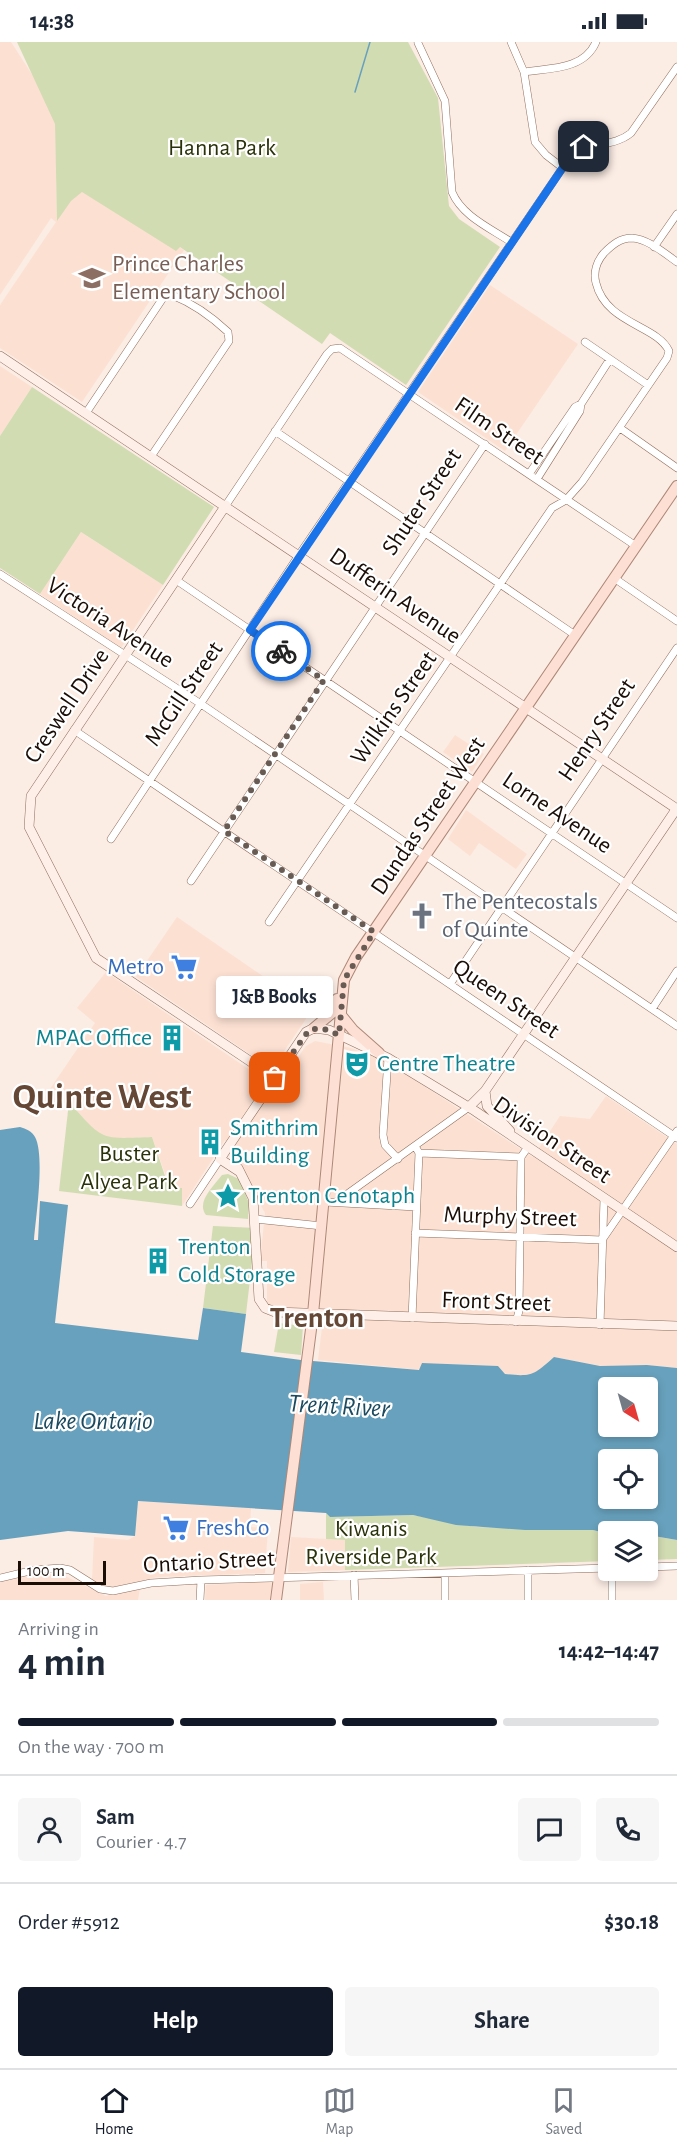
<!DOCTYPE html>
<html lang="en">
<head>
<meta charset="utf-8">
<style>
  :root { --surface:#fff; --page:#f6f6f7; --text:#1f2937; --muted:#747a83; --line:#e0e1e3; --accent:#111827 }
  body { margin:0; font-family:"Alegreya Sans",sans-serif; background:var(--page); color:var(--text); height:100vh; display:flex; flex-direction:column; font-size:22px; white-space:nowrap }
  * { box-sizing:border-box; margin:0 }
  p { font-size:20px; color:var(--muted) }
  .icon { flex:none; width:33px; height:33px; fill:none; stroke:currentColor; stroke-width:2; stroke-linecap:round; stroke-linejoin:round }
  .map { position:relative; height:1558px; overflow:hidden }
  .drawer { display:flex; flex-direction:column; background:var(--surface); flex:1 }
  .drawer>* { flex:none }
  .needle { width:39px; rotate:143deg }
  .fabs { position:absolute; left:598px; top:1335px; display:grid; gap:12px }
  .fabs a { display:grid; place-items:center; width:60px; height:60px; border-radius:6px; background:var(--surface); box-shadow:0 3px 9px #0003; font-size:30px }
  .scale { position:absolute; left:18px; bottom:15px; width:88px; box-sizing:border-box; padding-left:6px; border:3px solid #190d06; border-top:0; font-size:16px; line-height:21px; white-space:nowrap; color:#190d06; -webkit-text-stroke:4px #fff; paint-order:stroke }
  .pin { position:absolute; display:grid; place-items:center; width:51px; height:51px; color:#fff; margin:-26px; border-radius:12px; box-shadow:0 3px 9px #0006 }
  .courier { position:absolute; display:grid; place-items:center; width:60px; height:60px; margin:-30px; border:4px solid #1a73e8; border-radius:50%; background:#fff; color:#222; box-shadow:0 2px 8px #0007 }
  .bubble { position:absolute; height:42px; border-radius:6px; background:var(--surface); box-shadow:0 3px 9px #0003; font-size:20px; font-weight:700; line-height:42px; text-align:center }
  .headline em { font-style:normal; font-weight:700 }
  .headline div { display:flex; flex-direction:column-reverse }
  .headline { display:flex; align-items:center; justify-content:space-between; height:102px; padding:0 18px }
  h1 { font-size:39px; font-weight:700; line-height:45px }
  .bar { display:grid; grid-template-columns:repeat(4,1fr); gap:9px 6px; align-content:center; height:72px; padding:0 18px }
  .bar i { height:8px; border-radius:4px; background:var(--line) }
  .bar .current { background:var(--accent) }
  .bar p { grid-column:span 4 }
  .line { display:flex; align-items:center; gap:15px; padding:0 18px; border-top:2px solid var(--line) }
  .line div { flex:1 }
  .round { display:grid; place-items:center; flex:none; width:63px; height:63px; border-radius:6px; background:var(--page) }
  .primary-button { display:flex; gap:12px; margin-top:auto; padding:12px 18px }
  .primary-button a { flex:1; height:69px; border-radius:6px; background:var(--accent); color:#fff; font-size:24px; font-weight:700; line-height:69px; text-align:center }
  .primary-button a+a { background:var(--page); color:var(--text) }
  .status { display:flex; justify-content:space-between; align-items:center; height:42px; padding:0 30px; background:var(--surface); direction:ltr }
  .status svg { height:16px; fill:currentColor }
  .menu { display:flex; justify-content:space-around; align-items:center; height:84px; border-top:2px solid var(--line); background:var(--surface); font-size:16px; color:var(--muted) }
  .menu a { display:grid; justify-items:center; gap:3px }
  .menu .current { color:var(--accent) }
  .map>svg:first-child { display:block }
</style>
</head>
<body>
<div class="status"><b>14:38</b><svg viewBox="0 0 49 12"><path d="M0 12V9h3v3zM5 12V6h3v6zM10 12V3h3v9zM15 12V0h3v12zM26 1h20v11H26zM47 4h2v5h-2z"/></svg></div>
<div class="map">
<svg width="677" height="1558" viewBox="0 0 677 1558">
  <rect width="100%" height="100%" fill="#fbece4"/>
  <path fill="#fce1d3" d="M0 0H11L55 68 57 178 83 140 184 208 82 360 0 306V263L56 180 51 176 0 253Z
    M490 243 578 302 505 409 418 350Z
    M0 324 32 345 0 394Z
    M81 490 163 543 121 606 40 552Z
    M455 693 484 712 472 730 443 710Z
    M466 768 527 812 516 827 479 801 470 814 448 797Z
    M177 875 312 968 272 1027 136 935Z
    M106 930 276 1046 306 1004 315 999 351 1006 384 1018 533 1115 560 1074 590 1077 606 1054 677 1102V1326L647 1323 600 1324 554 1315 534 1333 528 1334 505 1332 498 1324 422 1321 420 1328 318 1318 324 1269 267 1263V1219H260L265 1171 225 1098 182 1164V1146H170L152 1095 109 1097 95 1089 69 1060 37 1066 95 981 77 966Z
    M137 1459 251 1466 250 1485 268 1486 265 1531 157 1535 113 1547 92 1539 94 1495 128 1498 135 1494Z
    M291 1495 345 1498V1528L288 1530Z
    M45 1531 65 1534 106 1554 140 1546 138 1558H0V1540Z
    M272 1539 270 1558H205L206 1543Z
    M323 1540 324 1558H300V1542Z"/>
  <path fill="#d2dcb2" d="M17 0H408L438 56 449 164 459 177 500 205 406 343 330 291 322 302 180 205 176 209 82 150 71 159 57 179 55 82Z
    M32 345 214 465 163 543 81 490 40 552 0 526V394Z
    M69 1060C104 1099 99 1097 152 1095L169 1146H182V1164L59 1149Z
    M228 1132 239 1137 249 1161 248 1177 206 1173C196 1160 213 1145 222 1133Z
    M213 1184 256 1186 246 1272 203 1266Z
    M279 1281 303 1284 301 1313 274 1310Z
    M326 1471 330 1475 413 1473 476 1485 593 1488 609 1492V1519L345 1528V1498L326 1497Z
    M648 1493 677 1498V1517L648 1518Z"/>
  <path fill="#68a1bd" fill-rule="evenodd" d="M20 1085C26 1087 32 1089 35 1095 45 1113 36 1175 34 1198H38L40 1159 68 1163 55 1281 198 1298 203 1266 246 1272 241 1310 301 1318 419 1328 422 1321 498 1324 505 1332C532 1335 534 1333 554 1315L600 1324 647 1323 677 1326V1498L648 1493V1490H609V1492L593 1488H525L456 1483 413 1473 330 1475 326 1471 138 1459 135 1494 68 1489 0 1498V1088ZM609 1346H648V1384H609ZM609 1418H648V1456H609Z"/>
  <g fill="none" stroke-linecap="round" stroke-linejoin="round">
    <path stroke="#68a1bd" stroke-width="1.5" d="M355 50 370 0"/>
    <g stroke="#8f6e5c" stroke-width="8">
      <path id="street" d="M511 0 524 30 535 100 546 113 563 126
        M418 1 445 59 452 150C462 174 490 186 511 200
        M524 30C550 26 584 28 596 0
        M654 205 677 172
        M585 300 648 343
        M86 371 163 256 172 253C192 261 213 276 228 290L229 299 152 413
        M620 386 677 426
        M275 389 575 593
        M529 432 575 365 581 362
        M537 437 580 369 581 362 610 317
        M226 463 327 312 332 307 340 306 636 504
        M0 532 201 662 677 984
        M614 536 677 579
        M176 538 677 876
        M74 688 677 1096
        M111 797 299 513 572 112C591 100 614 105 631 91L677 25
        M191 839 485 402
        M269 880 552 466 566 458 582 440 667 316 669 309C657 283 606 282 596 241 593 230 597 219 604 211 612 203 620 196 632 196 648 197 664 211 677 220
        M450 942 677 606
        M652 967 677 929
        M388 1016 383 1093 385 1103 398 1117
        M419 1111 521 1115
        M325 1160 416 1165
        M336 1160 469 1065
        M190 1162 220 1117
        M255 1177 322 1184
        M415 1191 602 1198
        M602 1198 677 1089
        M412 1276 419 1111 415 1104
        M516 1280 519 1269 521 1115 528 1105
        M600 1283 604 1157
        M648 1525 677 1524
        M528 1528V1558
        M445 1531V1558
        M354 1533 355 1558
        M0 1536 34 1528 60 1526 70 1528 100 1547 113 1549 151 1541 201 1538 609 1526
        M200 1558 201 1538
        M612 1558V1528"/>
    </g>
    <g stroke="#8f6e5c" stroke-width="10">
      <path id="secondary" d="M0 314 677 767
        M226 463 31 754 29 785 96 916 275 1036
        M485 1049 487 1064 510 1089
        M469 1065 485 1049 677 766
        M238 1126 253 1156 259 1257 265 1266 275 1270 677 1284
        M240 1130 220 1117 306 990 314 986 329 988 388 1016 475 1069 677 1205"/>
    </g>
    <g stroke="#ad8878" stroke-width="12">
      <path id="primary" d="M340 972 353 988 379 1011
        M314 986 332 971 337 957
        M276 1558 313 1272 344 938 356 915 677 444"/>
    </g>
    <use href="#street" stroke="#fff" stroke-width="7"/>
    <use href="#secondary" stroke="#feefe9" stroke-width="9"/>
    <use href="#primary" stroke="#fedfd3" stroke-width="10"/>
  </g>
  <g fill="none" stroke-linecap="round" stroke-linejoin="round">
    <path stroke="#685b54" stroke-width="6" stroke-dasharray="0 10.8" d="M275 1036 309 988 322 986 339 993 344 938 374 890 224 789 324 638 281 609"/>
    <path stroke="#1a73e8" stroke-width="8" d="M281 609 250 588 572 112 584 105"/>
  </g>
  <defs>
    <g id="school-bare" transform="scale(2.07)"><path d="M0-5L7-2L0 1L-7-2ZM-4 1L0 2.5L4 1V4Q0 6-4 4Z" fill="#8d6e63" stroke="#fff" stroke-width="2.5" paint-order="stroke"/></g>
    <g id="church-bare" transform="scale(2.07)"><path d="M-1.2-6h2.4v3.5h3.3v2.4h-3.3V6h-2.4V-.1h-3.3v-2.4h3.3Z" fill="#6b7280" stroke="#fff" stroke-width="2.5" paint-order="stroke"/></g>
    <g id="supermarket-bare" transform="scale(2.07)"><path d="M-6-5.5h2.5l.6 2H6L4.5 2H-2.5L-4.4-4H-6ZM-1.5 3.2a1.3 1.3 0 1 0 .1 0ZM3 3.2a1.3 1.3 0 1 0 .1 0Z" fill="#3f7fe0" stroke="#fff" stroke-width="2.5" paint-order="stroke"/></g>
    <g id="building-bare" transform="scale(2.07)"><path d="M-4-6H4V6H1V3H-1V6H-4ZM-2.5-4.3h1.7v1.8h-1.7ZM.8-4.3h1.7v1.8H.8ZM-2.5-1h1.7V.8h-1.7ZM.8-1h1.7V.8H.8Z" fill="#0f9aa8" stroke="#fff" stroke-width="2.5" paint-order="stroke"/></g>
    <g id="theatre-bare" transform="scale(2.07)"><path d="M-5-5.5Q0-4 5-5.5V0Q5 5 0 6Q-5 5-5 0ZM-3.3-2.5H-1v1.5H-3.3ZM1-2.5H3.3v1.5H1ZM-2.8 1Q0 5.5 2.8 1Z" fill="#0f9aa8" stroke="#fff" stroke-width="2.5" paint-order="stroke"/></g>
    <g id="sight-bare" transform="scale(2.07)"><path d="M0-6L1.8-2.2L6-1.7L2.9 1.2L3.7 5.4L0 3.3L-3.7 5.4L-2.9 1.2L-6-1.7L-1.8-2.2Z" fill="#0f9aa8" stroke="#fff" stroke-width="2.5" paint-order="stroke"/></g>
  </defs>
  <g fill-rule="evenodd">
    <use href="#school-bare" x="92" y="236"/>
    <use href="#church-bare" x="422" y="874"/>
    <use href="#supermarket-bare" x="184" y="925"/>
    <use href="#building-bare" x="172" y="996"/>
    <use href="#theatre-bare" x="357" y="1022"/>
    <use href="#building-bare" x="210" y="1100"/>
    <use href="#sight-bare" x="228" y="1154"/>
    <use href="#building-bare" x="158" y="1219"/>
    <use href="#supermarket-bare" x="176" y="1486"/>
  </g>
  <g text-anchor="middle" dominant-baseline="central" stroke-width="4.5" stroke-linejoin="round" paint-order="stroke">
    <g font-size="24" fill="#2b3209" stroke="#fff">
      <text x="222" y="106">Hanna Park</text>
      <text x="129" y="1112">Buster<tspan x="129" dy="28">Alyea Park</tspan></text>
      <text x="371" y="1487">Kiwanis<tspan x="371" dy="28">Riverside Park</tspan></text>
    </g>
    <g font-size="24" fill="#785e54" stroke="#fff" text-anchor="start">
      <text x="112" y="222">Prince Charles<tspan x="112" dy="28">Elementary School</tspan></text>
    </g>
    <g font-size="24" fill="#190d06" stroke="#fff">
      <text transform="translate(499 389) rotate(34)">Film Street</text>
      <text transform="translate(422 460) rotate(-56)">Shuter Street</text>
      <text transform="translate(395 554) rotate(34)">Dufferin Avenue</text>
      <text transform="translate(110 581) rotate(33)">Victoria Avenue</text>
      <text transform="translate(184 652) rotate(-56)">McGill Street</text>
      <text transform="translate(67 664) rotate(-56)">Creswell Drive</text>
      <text transform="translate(394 666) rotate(-55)">Wilkins Street</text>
      <text transform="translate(597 688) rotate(-56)">Henry Street</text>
      <text transform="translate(557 771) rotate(34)">Lorne Avenue</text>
      <text transform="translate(428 774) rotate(-56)">Dundas Street West</text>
      <text transform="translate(506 957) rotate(34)">Queen Street</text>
      <text transform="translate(552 1098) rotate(34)">Division Street</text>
      <text transform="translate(510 1175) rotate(2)">Murphy Street</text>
      <text transform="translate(496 1260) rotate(2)">Front Street</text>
      <text transform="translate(209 1520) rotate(-3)">Ontario Street</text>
    </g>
    <g font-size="24" fill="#5b616d" stroke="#fff" text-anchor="start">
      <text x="442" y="860">The Pentecostals<tspan x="442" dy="28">of Quinte</tspan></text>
    </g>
    <g font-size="24" fill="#366cbe" stroke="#fff" text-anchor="end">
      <text x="164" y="925">Metro</text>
      <text x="196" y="1486" text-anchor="start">FreshCo</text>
    </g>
    <g font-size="24" fill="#0d838f" stroke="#fff" text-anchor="start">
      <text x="152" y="996" text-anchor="end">MPAC Office</text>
      <text x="377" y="1022">Centre Theatre</text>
      <text x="230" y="1086">Smithrim<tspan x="230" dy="28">Building</tspan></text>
      <text x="248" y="1154">Trenton Cenotaph</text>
      <text x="178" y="1205">Trenton<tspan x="178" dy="28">Cold Storage</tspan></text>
    </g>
    <g font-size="26" font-style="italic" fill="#1b4a5f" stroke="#fff">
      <text transform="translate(339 1364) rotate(3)">Trent River</text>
      <text x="93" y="1379">Lake Ontario</text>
    </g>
    <g font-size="30" font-weight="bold" fill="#654736" stroke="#fff">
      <text x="317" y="1276">Trenton</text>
    </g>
    <g font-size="36" font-weight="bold" fill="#654736" stroke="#fff">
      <text x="102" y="1055">Quinte West</text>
    </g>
  </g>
</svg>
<div class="fabs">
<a><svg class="needle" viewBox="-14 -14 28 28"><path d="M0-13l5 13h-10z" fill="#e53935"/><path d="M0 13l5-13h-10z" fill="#747a83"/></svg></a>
<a><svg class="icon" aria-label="locate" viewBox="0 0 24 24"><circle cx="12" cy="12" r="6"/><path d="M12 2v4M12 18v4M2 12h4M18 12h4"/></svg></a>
<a><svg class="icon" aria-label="layers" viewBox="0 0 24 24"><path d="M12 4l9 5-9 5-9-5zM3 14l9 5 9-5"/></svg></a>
</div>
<div class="scale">100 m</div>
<div class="pin" style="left:275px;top:1036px;background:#ea580c"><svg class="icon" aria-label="bag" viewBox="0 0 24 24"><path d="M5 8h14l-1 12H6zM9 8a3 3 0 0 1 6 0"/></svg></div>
<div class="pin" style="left:584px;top:105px;background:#1f2937"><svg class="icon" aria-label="home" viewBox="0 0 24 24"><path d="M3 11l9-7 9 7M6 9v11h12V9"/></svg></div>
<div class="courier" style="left:281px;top:609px"><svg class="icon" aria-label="bike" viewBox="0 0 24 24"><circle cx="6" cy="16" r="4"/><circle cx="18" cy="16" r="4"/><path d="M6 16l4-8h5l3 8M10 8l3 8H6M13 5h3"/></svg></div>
<div class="bubble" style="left:216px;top:934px;width:117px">J&amp;B Books</div>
</div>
<section class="drawer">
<div class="headline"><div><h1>4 min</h1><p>Arriving in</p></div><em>14:42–14:47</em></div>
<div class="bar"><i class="current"></i><i class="current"></i><i class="current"></i><i></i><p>On the way · 700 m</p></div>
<div class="line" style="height:108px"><a class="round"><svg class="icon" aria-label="person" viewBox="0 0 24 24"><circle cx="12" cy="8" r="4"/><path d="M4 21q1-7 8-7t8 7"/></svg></a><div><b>Sam</b><p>Courier · 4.7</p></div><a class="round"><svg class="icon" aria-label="chat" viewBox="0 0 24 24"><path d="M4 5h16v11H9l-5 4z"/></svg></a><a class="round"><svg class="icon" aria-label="phone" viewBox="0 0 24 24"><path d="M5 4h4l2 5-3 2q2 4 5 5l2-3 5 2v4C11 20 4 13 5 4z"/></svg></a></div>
<div class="line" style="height:78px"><div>Order #5912</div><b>$30.18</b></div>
<div class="primary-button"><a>Help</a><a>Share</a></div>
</section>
<nav class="menu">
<a class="current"><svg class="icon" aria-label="home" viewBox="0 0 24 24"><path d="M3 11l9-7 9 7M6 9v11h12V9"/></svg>Home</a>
<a><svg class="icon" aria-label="map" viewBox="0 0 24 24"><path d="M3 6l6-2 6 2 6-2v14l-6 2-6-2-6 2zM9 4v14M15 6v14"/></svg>Map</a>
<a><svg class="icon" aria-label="saved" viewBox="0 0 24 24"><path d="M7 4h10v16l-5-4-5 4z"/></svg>Saved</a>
</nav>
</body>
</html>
